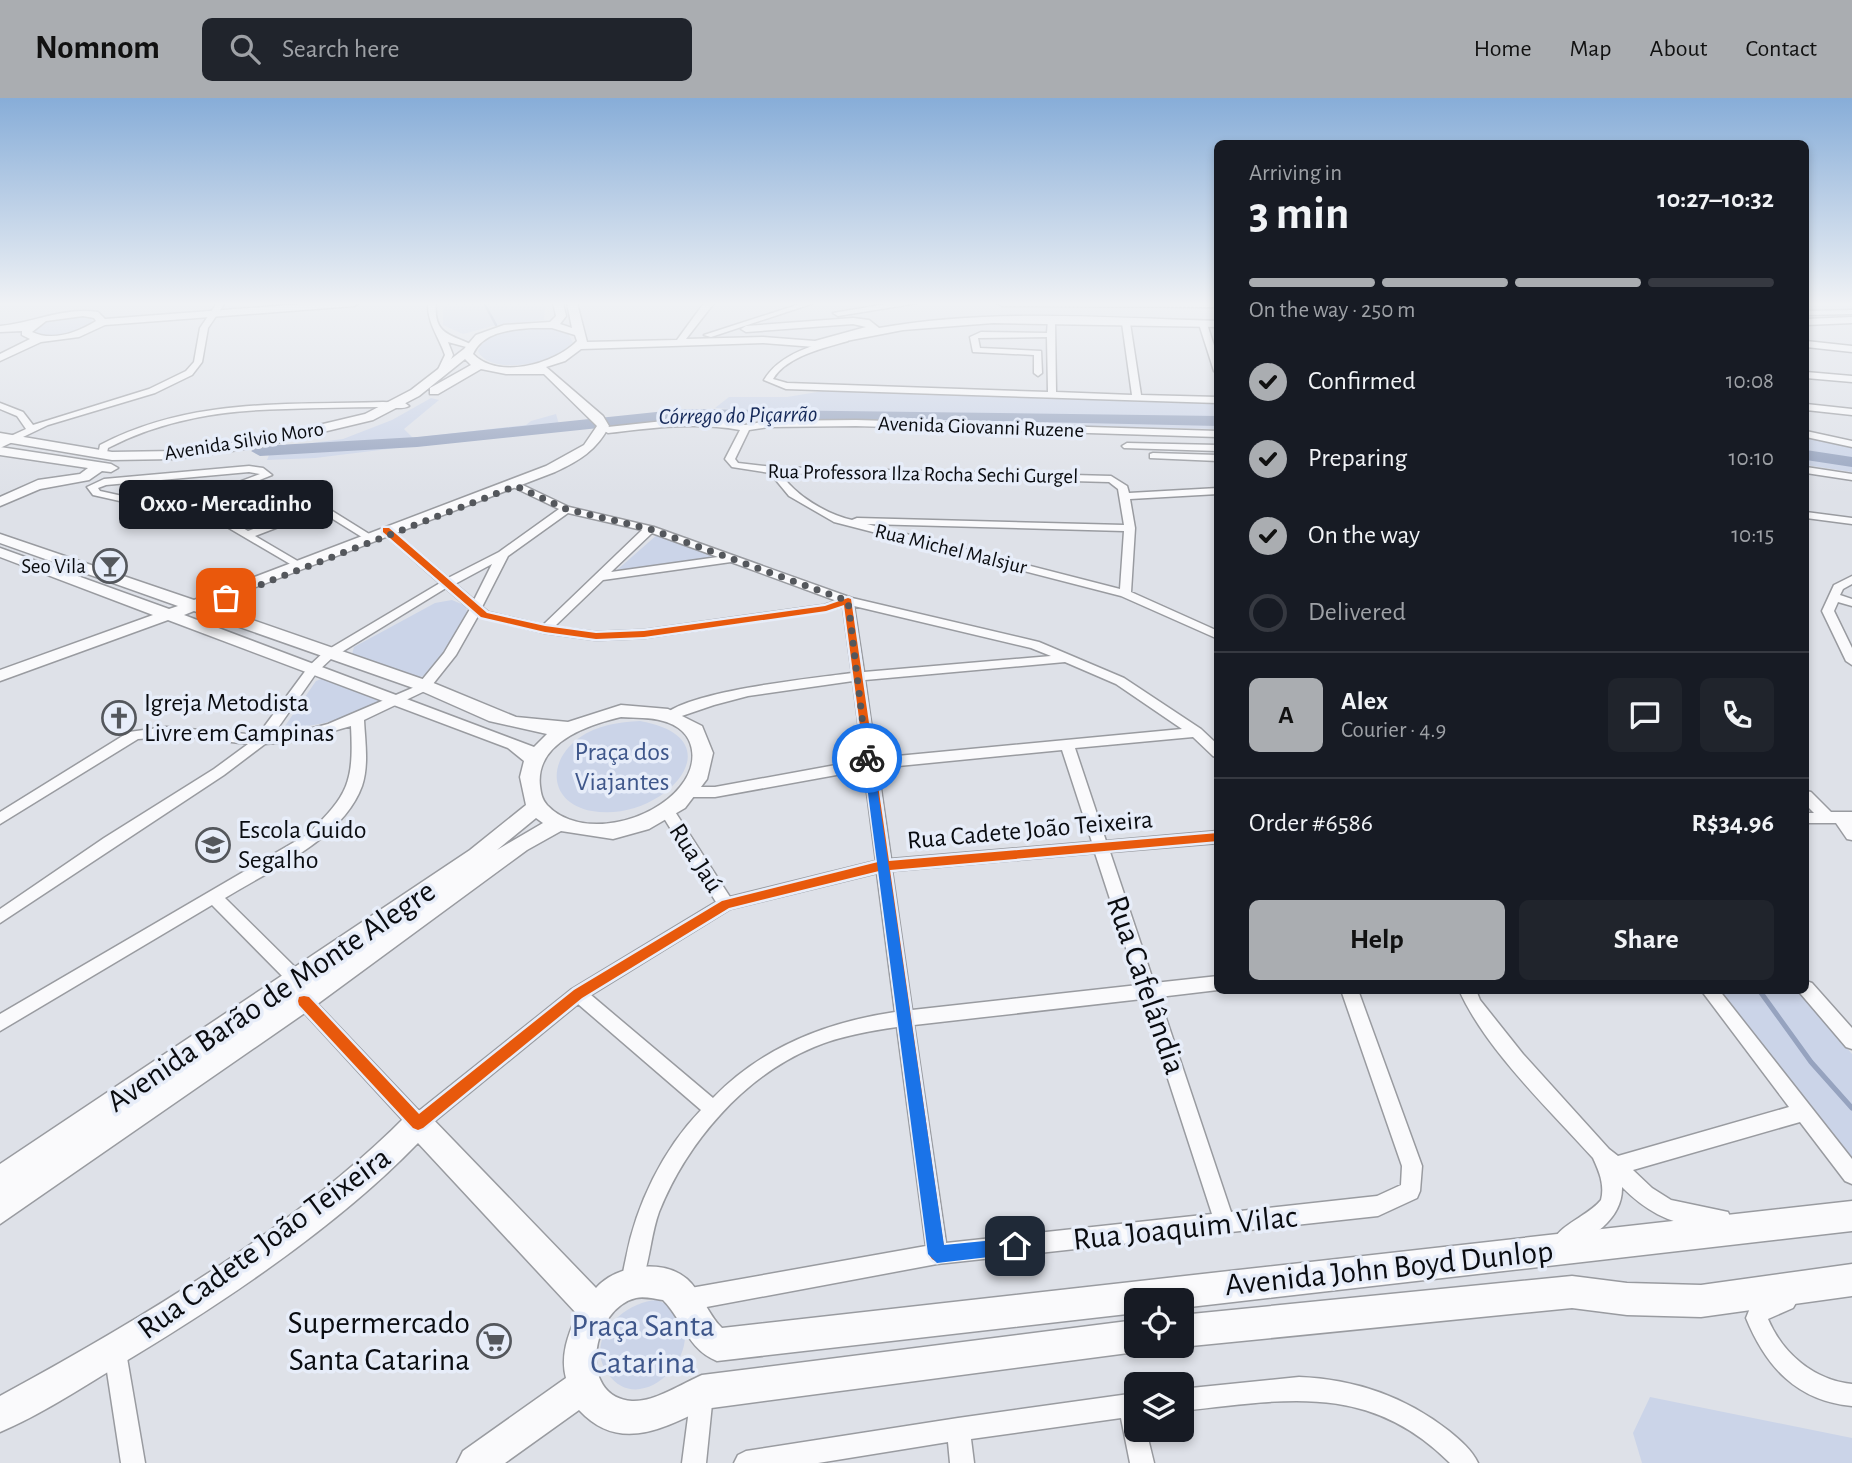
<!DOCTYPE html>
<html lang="en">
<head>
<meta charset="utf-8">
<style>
  :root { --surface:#171b24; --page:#20242c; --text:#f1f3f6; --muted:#9ea1a6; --line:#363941; --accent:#aaadb1 }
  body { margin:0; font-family:"Alegreya Sans",sans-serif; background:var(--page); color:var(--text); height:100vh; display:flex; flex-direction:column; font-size:26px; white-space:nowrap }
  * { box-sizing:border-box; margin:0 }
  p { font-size:23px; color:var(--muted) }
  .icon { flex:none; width:38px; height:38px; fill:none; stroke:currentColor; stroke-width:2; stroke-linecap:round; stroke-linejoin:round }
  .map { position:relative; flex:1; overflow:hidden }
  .details { position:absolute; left:1214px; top:42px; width:595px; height:854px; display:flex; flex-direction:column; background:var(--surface); border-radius:10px; box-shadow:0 4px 10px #0003 }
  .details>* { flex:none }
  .buttons { position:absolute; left:1124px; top:1190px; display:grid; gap:14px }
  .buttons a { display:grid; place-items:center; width:70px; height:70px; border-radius:10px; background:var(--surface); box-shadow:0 4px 10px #0003; font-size:35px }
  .pin { position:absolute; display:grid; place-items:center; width:60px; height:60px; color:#fff; margin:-30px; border-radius:14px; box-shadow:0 4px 10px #0006 }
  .courier { position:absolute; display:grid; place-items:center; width:70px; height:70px; margin:-35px; border:5px solid #1a73e8; border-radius:50%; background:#fff; color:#222; box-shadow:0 2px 9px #0007 }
  .bubble { position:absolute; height:49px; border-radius:10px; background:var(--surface); box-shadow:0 4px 10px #0003; font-size:23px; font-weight:600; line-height:49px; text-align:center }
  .head em { font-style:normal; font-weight:600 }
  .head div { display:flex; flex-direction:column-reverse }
  .head { display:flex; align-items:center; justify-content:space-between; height:119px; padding:0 35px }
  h1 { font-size:46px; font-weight:600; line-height:52px }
  .bar { display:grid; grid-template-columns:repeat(4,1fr); gap:10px 7px; align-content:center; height:84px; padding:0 35px }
  .bar i { height:9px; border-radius:5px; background:var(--line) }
  .bar .selected { background:var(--accent) }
  .bar p { grid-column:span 4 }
  .line { display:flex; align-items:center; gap:18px; padding:0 35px; border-top:2px solid var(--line) }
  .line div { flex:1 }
  .round { display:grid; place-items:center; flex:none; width:74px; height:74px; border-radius:10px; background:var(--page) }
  ol { padding:0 35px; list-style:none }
  li { display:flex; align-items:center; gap:21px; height:77px }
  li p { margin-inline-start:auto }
  li .icon { padding:7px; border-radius:50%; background:var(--accent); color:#111; stroke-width:4 }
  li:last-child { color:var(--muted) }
  li i { width:38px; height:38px; border:4px solid var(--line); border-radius:50% }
  .cta { display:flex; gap:14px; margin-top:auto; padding:14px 35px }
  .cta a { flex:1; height:80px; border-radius:10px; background:var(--accent); color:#111; font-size:28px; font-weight:600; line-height:80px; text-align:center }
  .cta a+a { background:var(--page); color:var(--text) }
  header { display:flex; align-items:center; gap:42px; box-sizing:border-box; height:98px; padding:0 35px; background:var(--accent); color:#111 }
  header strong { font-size:33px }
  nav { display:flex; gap:38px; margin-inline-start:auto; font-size:24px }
  .search { width:490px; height:63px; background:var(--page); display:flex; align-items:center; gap:18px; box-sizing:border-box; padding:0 24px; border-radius:10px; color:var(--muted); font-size:26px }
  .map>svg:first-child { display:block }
</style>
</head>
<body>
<header>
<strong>Nomnom</strong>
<div class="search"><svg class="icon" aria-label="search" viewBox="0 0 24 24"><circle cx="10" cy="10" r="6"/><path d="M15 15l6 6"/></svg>Search here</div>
<nav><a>Home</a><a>Map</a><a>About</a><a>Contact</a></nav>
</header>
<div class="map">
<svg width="1852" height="1365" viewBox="0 0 1852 1365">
  <rect width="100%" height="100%" fill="#dee1e8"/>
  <path fill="#cbd4e8" d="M443 205H545L544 222 496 227 463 236 443 227Z
    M83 218 92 221V224C75 238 51 240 31 236L32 230 45 223Z
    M548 230 568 235 573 245C561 265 489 279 478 253 487 230 527 229 548 230Z
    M823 293 1218 305V331L910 324 715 310 729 299H787Z
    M431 300 439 302 404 331 413 340 526 327 531 323 556 316 560 330 315 360 267 362 272 350 343 341 392 322Z
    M1806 338 1852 349V374L1806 367Z
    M658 436 715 456 717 459 625 474 617 472Z
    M452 502 466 508 467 515 429 577 415 580 352 556 354 549 435 505Z
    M326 579 387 600C355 615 321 632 285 628L316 583Z
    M640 623C741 641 661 726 592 713 549 705 546 664 579 640 597 627 619 624 640 623Z
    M1719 893H1798L1852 956V1060Z
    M657 1202C728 1231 646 1329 608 1276 583 1242 623 1204 657 1202Z
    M1650 1299 1852 1340V1365H1642L1633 1335Z"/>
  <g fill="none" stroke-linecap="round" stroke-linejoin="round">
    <path stroke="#96a3bf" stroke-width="2.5" d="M484 205 496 227"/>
    <path stroke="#96a3bf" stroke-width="5" d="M1759 892 1811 964 1852 1010"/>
    <path fill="#96a3bf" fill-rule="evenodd" d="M685 311 1218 318V328L947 322 685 321 417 349 260 358 251 353 260 348 417 339Z
      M1806 352 1852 359V369L1806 362Z"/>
    <g stroke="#999ba0" stroke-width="3">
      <path id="street" d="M217 205H225L208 230 202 264 192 277 155 295 48 327 0 350V343L26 331 17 318 0 311V305L23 314 33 327 149 291 186 273 194 264 200 230Z
        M428 205H436C433 238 452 236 474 248L470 250 448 244 453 257 443 278 439 281 435 278 445 257C439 239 427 225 428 205Z
        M803 205H814L711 239 704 237Z
        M1852 212V216L1806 217V213Z
        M1048 222 1055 224 1056 294 1132 297 1122 225 1126 223 1130 225 1141 297 1218 299V305L786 291 764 282C780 255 816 246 845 239H848V243C824 250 787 258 773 281L787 285 1048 294 1047 239 978 240 980 250 1041 253 1042 275 1038 278 1034 275V257L973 254 970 239 981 234 1047 235Z
        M1203 224 1207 226 1218 260V276L1214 273 1199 226Z
        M1806 274 1852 278V284L1806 280Z
        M383 304 405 305 409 308C402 312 392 309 383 309 351 309 318 310 286 311 223 312 164 321 108 350L106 359 98 357 100 347C190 300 284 307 383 304Z
        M1806 306 1852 311V317L1806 312Z
        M682 321H712L745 327 769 323 856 322 1218 333V339L856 328 769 329 749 332 735 361 738 365 774 369 1111 378 1127 388 1129 395 1218 390V396L1130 401 1135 430 1131 494 1218 533V541L1121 498 834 424 789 398 770 375 732 369 725 361 740 332C695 324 653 330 608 335L603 332 608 329ZM780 375 1109 384 1118 391 1124 427 857 420 852 422C826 416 796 398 780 375ZM867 426 1124 433 1120 491Z
        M1806 333 1852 343V349L1806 339Z
        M1127 345 1218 347V353L1124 350 1122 348Z
        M1153 355 1218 357V363L1150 360V356Z
        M249 368 263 370 272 377 184 412 229 422 248 433 321 406 374 439 369 442 365 441 320 413 255 438 301 465 303 467 297 470 222 426 93 397 87 389 104 381ZM249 374 260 376 172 409 100 393 98 390 106 387Z
        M1806 369 1852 376V382L1806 375Z
        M512 382 569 409 654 429 852 500 1039 544 1124 580 1201 631 1218 647V660L1213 658 1193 639 1075 650 1106 743 1218 733V745L1110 754 1154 885 1218 878V892L1159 899 1231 1114 1377 1098 1401 1087 1402 1068 1341 892H1358L1422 1068 1420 1093 1417 1100 1378 1118 937 1166 685 1213 678 1209 674 1202 678 1195 685 1191 926 1148 897 929C869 933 840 938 814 949 744 978 687 1044 659 1114 650 1139 650 1167 639 1191L632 1194 625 1191C620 1181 624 1171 626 1160 636 1107 663 1051 701 1012L578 906 425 1031 418 1034 411 1031 298 908 295 903 298 898 304 896 310 898 419 1013 572 891 716 804 662 717 660 713 662 709H672L730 799 876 763 864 672 715 699H691L684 694 691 689H715L863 662 853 583 748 598 714 607 670 622 663 618C687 593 814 580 852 575L843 508 826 513 644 540 596 542 545 535 478 518 456 557 429 591 364 622C365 643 369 667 362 688 343 741 270 772 225 800L302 876 304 881 302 886 296 888 290 886 212 807 0 933V916L308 736C348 697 354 685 351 628L298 643 265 646 224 677 0 825V811L104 740 214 671 248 646 182 638 138 641 0 726V714L129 634 166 629 258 637 309 568 324 554 440 485 382 434V430H390L448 480 499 454 559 411 509 387 507 385ZM568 415 642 432 543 527 488 514 482 509 508 458ZM652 435 718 459 611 474ZM731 464 837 503 824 507 644 532 596 534 554 529 603 482ZM492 466 474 502 455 486ZM446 490 470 511 444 555 417 588 328 626 298 634 273 637 317 574 332 560ZM854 508 1031 550 1051 558 864 574ZM1065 564 1116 586 1182 631 876 660 865 582ZM1062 652 1092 744 891 761 878 670ZM1095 755 1138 887 912 912 892 773ZM877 775 895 914C827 924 762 949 713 1000L591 897 730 811ZM1142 901 1212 1116 946 1145 914 927Z
        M1806 414 1852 420V426L1806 420Z
        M1852 478V486L1843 491 1840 497 1852 501V508L1838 504 1834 513 1852 550V567L1846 563 1822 513 1834 487Z
        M1806 693 1811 694 1831 714H1852V742L1847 741 1836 725H1806V715H1814L1806 707Z
        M1806 883 1812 885 1852 930V951L1846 949 1800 895 1799 892H1806Z
        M1459 892H1476L1480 902 1523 956 1609 1051 1618 1058 1789 1009 1701 892H1719L1852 1061V1086L1845 1083 1800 1024 1633 1072 1652 1090 1671 1102 1728 1114 1731 1121 1728 1128C1719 1132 1710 1130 1700 1129 1668 1125 1645 1112 1622 1089 1623 1121 1591 1141 1564 1152L1557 1149 1554 1142C1560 1127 1589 1117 1601 1102 1605 1087 1599 1073 1593 1060 1549 1011 1486 952 1459 892Z
        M1786 1192 1793 1196 1797 1203 1793 1210 1768 1221C1783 1256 1814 1282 1852 1286V1308C1797 1303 1766 1269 1746 1220L1752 1205Z
        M115 1243 123 1246 126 1254 145 1365H121L104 1254 107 1246Z
        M1299 1279C1354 1281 1406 1299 1449 1333 1460 1342 1472 1352 1478 1365H1450C1368 1283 1284 1302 1181 1313V1291Z
        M702 1285 710 1288 713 1296 706 1365H682L691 1296 694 1288Z
        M1129 1296H1136V1332H1146L1154 1365H1130L1121 1320 971 1341 974 1365H950L948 1344 818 1365H734L738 1357 746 1353 958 1320Z"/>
    </g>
    <g stroke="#999ba0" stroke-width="3">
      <path id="secondary" d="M317 205H359L354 208 105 227 79 239 41 244 0 263V256L30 241 22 237V233L0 234V228C34 225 62 209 98 214L105 221ZM83 218 94 220 96 223C78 234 53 244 32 234L46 223Z
        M553 205H563L566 218 560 226 572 230 567 205H577L587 244 677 242 704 205H714L686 241 763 239 815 243 866 229 853 226 746 234 741 231 746 228 853 220 869 222 879 230C991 210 1105 220 1218 223V229L993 225 903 232 815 249 763 245 581 251 565 263 546 269 603 318 609 328C597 352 579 363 555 374L209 507 431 584 516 619 568 624 621 607 668 611 702 628 713 655 707 681 685 710 649 731 613 741 561 733 527 752 312 910 0 1126V1066L470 752 526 707 520 679 524 663 508 650 168 522 0 583V572L153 517 0 459V450L169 511 178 508 0 445V436L194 502 546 368 584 347 597 328 544 276H506L481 271 438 296H430V290L471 267 465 261 419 298 373 322 260 349 175 361 112 362 0 343V335L112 354 175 353 260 341 365 316 411 292 464 251 476 237 504 227 550 224 556 218ZM531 230H552L575 237 577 243C555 266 498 282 473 256 483 234 509 232 531 230ZM194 513 419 592 489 623 547 636 534 649 184 517ZM621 619C634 620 651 619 663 623 697 632 700 665 680 689 653 723 581 743 547 707 542 701 541 696 540 688 535 645 587 627 621 619ZM536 720 543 725 497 752Z
        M892 205H918L838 218 833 215Z
        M997 205H1218V209L1002 208Z
        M1852 219V225L1806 227V221Z
        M1806 243 1852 248V254L1806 249Z
        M0 349 111 366 118 370 111 374 102 373 89 382 40 391 0 408V399L38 382 80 376 88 370 0 357Z"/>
    </g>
    <g stroke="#999ba0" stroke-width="3">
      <path id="primary" d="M418 1012 428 1016 596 1190C616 1167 663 1160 687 1181 702 1194 707 1216 722 1230L1852 1103V1133L1181 1210V1202H1136V1215L717 1263C687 1251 684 1223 663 1202 655 1201 644 1198 636 1200 592 1210 576 1299 632 1303 655 1304 681 1286 702 1277L1136 1222V1248H1148L1136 1254 704 1311C660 1332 618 1354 579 1312L505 1365H457L463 1353 566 1280C560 1258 568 1237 577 1216L418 1045C335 1131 218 1208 116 1269 78 1292 40 1317 0 1334V1298C138 1223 298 1128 408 1016Z
        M1852 1166V1198L1701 1219 1627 1217 1572 1210 1181 1249 1178 1248H1181V1217L1572 1178 1627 1185 1701 1187Z"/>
    </g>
    <use href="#street" fill="#fafafc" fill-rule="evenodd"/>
    <use href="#secondary" fill="#fafafc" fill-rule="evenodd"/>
    <use href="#primary" fill="#fafafc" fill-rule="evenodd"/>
    <g stroke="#e7edf9" stroke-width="5">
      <path id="cycleway" d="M383 430H389L487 515 545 528 596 535 644 533 825 508 848 500 851 501 889 763 1218 735V743L890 772 945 1156 942 1161 937 1164 932 1161 929 1156 879 773 729 810 582 900 423 1030 418 1032 413 1030 299 907 298 903 299 899 304 898 309 899 419 1016 574 892 722 803 878 764 844 507 826 513 644 539 596 541 545 534 481 519 383 434Z"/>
    </g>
    <use href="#cycleway" fill="#e8590c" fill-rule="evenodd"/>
  </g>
  <linearGradient id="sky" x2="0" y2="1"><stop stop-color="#87add8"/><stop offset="0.52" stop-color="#f0f2f5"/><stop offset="1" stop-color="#f0f2f5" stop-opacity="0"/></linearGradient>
  <rect width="1852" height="396" fill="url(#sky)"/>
  <path fill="#1a73e8" d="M863 657 873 660 944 1147 1015 1140 1024 1148 1015 1156 937 1165 928 1156Z"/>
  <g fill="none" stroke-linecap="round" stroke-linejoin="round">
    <path stroke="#54575c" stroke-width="7" stroke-dasharray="0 12.6" d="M226 500 516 388 566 411 650 431 848 503 867 660"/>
  </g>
  <defs>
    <g id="bar-ring" transform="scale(1.75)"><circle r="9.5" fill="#e7edf9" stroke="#54575c" stroke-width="1.5"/><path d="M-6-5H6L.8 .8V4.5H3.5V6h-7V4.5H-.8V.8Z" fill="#54575c"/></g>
    <g id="church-ring" transform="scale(1.75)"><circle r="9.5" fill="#e7edf9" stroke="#54575c" stroke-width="1.5"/><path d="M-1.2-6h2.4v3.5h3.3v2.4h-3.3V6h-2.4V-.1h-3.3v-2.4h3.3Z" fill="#54575c"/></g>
    <g id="school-ring" transform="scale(1.75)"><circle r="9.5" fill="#e7edf9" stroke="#54575c" stroke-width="1.5"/><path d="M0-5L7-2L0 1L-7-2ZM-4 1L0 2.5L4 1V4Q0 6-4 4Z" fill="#54575c"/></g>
    <g id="supermarket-ring" transform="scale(1.75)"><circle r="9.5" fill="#e7edf9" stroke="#54575c" stroke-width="1.5"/><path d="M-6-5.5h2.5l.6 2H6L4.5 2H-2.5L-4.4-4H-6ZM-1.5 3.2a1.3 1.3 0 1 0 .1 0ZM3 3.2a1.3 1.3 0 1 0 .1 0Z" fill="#54575c"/></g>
  </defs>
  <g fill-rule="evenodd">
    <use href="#bar-ring" x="110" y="468"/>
    <use href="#church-ring" x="119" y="620"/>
    <use href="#school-ring" x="213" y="747"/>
    <use href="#supermarket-ring" x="494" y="1243"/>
  </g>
  <g text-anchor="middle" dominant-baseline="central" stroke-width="7" stroke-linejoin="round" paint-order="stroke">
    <g font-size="21" fill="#0a0c10" stroke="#e7edf9">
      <text transform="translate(981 329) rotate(2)">Avenida Giovanni Ruzene</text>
      <text transform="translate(244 343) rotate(-9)">Avenida Silvio Moro</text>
      <text transform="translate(923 376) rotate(1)">Rua Professora Ilza Rocha Sechi Gurgel</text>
      <text transform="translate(951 451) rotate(14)">Rua Michel Malsjur</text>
    </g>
    <g font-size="21" fill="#0a0c10" stroke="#e7edf9" text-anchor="end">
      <text x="86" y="468">Seo Vila</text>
    </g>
    <g font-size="23" font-style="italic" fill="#152959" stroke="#e7edf9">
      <text transform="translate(738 318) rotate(-1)">Córrego do Piçarrão</text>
    </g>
    <g font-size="26" fill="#0a0c10" stroke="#e7edf9" text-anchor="start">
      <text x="144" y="605">Igreja Metodista<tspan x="144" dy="30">Livre em Campinas</tspan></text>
      <text x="238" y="732">Escola Guido<tspan x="238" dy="30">Segalho</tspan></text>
    </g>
    <g font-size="26" fill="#3e568a" stroke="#e7edf9">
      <text x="622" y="654">Praça dos<tspan x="622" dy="30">Viajantes</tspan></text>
    </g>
    <g font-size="26" fill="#0a0c10" stroke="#e7edf9">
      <text transform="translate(1030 732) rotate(-5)">Rua Cadete João Teixeira</text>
      <text transform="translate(696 760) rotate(57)">Rua Jaú</text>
    </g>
    <g font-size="32" fill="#0a0c10" stroke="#e7edf9">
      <text transform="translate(1146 887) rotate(71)">Rua Cafelândia</text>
      <text transform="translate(271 898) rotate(-34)">Avenida Barão de Monte Alegre</text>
      <text transform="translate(1185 1130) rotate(-6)">Rua Joaquim Vilac</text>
      <text transform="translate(264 1145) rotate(-36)">Rua Cadete João Teixeira</text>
      <text transform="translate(1389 1170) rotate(-6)">Avenida John Boyd Dunlop</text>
    </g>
    <g font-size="32" fill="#0a0c10" stroke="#e7edf9" text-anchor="end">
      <text x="470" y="1225">Supermercado<tspan x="470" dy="37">Santa Catarina</tspan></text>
    </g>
    <g font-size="32" fill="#3e568a" stroke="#e7edf9">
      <text x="643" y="1228">Praça Santa<tspan x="643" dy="37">Catarina</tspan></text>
    </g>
  </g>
</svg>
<div class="buttons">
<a><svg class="icon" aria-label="locate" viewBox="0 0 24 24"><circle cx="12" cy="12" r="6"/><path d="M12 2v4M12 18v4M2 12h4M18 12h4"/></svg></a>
<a><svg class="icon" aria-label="layers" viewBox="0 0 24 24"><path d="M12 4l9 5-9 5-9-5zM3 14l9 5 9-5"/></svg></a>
</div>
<div class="pin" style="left:226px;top:500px;background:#ea580c"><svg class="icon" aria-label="bag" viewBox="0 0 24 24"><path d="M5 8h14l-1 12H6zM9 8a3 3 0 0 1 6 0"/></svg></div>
<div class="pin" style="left:1015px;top:1148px;background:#1f2937"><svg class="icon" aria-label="home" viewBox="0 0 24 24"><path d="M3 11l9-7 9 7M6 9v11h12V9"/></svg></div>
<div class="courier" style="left:867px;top:660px"><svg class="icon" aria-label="bike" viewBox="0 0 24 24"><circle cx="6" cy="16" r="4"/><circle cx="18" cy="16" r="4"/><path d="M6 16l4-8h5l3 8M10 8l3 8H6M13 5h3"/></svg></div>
<div class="bubble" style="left:119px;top:382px;width:214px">Oxxo - Mercadinho</div>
<section class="details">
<div class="head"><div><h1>3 min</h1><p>Arriving in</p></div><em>10:27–10:32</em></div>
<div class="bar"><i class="selected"></i><i class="selected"></i><i class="selected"></i><i></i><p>On the way · 250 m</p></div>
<ol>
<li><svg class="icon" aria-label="check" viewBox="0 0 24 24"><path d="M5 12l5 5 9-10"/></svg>Confirmed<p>10:08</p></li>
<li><svg class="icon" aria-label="check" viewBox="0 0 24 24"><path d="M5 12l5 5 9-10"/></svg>Preparing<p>10:10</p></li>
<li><svg class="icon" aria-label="check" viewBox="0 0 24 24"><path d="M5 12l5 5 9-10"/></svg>On the way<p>10:15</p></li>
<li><i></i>Delivered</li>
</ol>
<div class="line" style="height:126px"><b class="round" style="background:var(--accent);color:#111">A</b><div><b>Alex</b><p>Courier · 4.9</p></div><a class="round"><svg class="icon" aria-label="chat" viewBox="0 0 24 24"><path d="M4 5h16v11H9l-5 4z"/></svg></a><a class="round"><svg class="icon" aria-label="phone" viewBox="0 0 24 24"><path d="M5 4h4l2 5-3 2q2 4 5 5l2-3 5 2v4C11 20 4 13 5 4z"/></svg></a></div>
<div class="line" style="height:91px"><div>Order #6586</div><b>R$34.96</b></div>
<div class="cta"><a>Help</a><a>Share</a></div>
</section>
</div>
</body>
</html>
